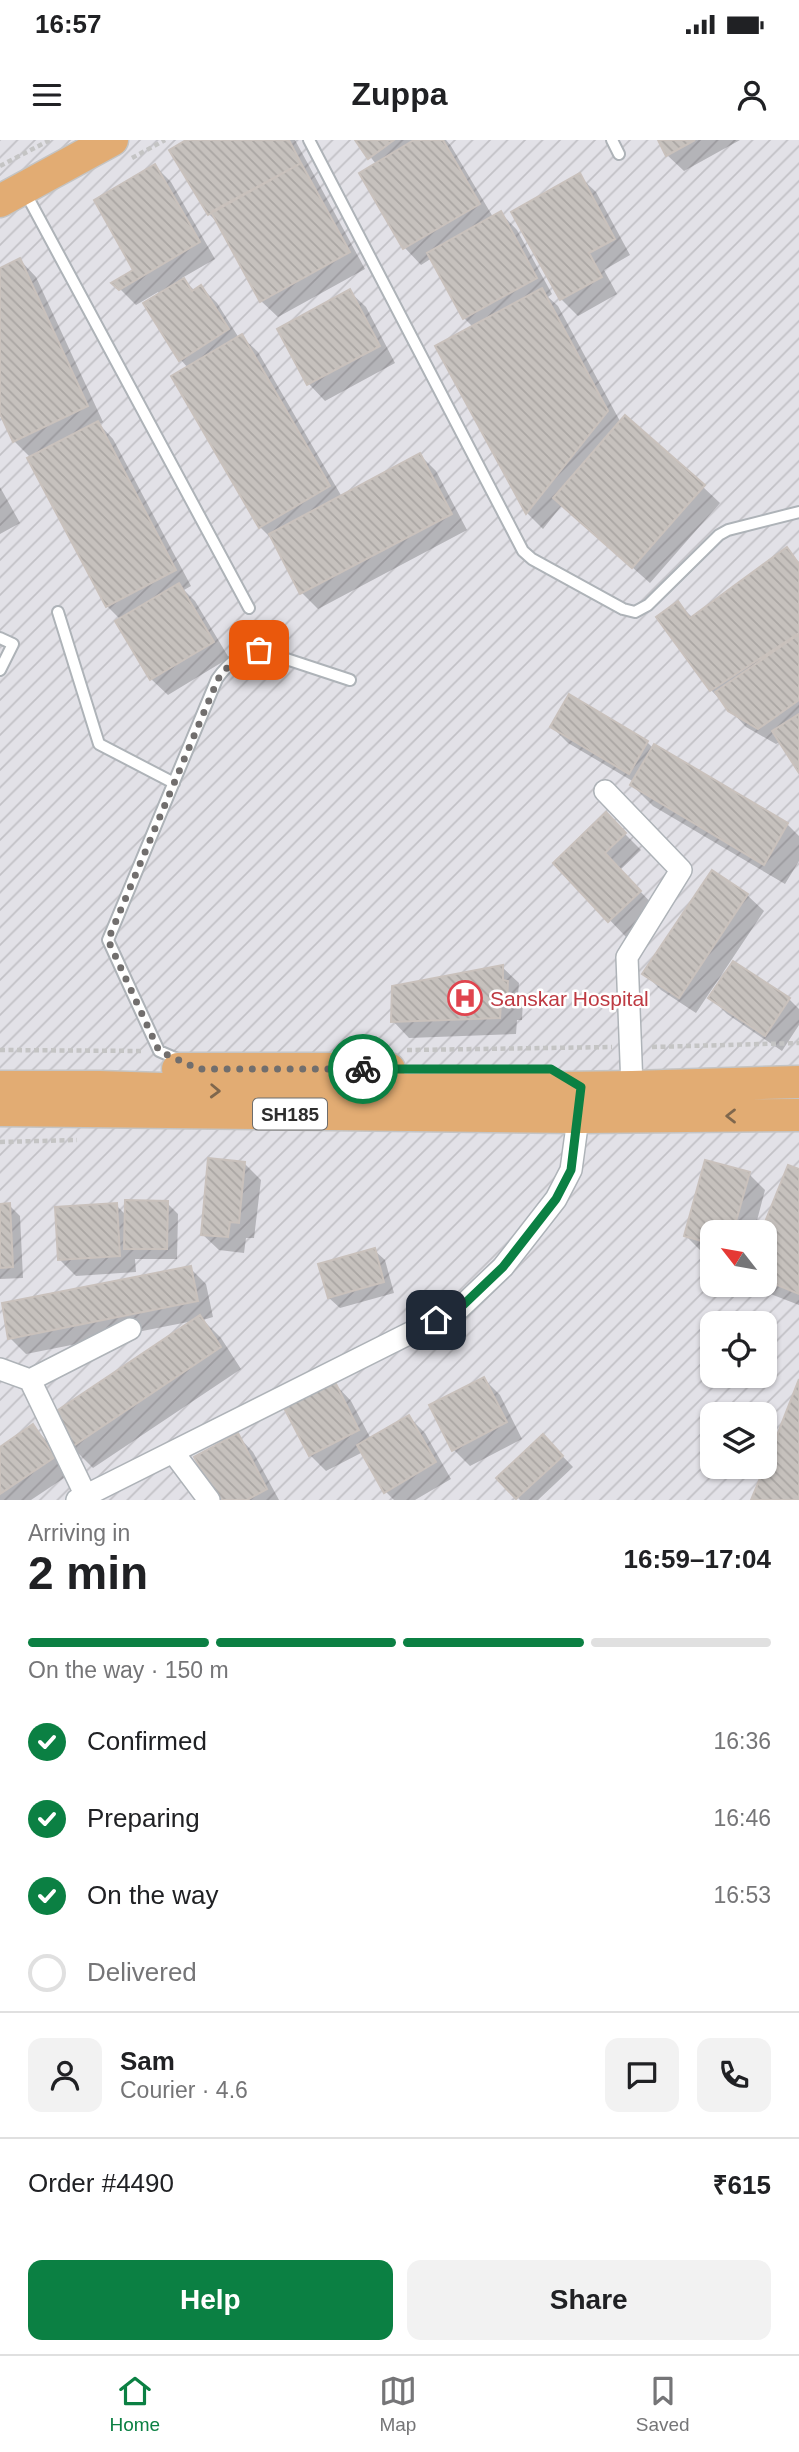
<!DOCTYPE html>
<html lang="en">
<head>
<meta charset="utf-8">
<style>
  :root { --surface:#fff; --page:#f2f2f2; --text:#202124; --muted:#757577; --line:#e0e0e0; --accent:#0b8043 }
  body { margin:0; font-family:Arial,sans-serif; background:var(--page); color:var(--text); height:100vh; display:flex; flex-direction:column; font-size:26px; white-space:nowrap }
  * { box-sizing:border-box; margin:0 }
  p { font-size:23px; color:var(--muted) }
  .icon { flex:none; width:38px; height:38px; fill:none; stroke:currentColor; stroke-width:2; stroke-linecap:round; stroke-linejoin:round }
  .map { position:relative; height:1360px; overflow:hidden }
  .drawer { display:flex; flex-direction:column; background:var(--surface); flex:1 }
  .drawer>* { flex:none }
  .needle { width:46px; rotate:301deg }
  .buttons { position:absolute; left:700px; top:1080px; display:grid; gap:14px }
  .buttons a { display:grid; place-items:center; width:77px; height:77px; border-radius:14px; background:var(--surface); box-shadow:0 2px 5px #0004; font-size:35px }
  .pin { position:absolute; display:grid; place-items:center; width:60px; height:60px; color:#fff; margin:-30px; border-radius:14px; box-shadow:0 4px 10px #0006 }
  .courier { position:absolute; display:grid; place-items:center; width:70px; height:70px; margin:-35px; border:5px solid #0b8043; border-radius:50%; background:#fff; color:#222; box-shadow:0 2px 9px #0007 }
  .headline em { font-style:normal; font-weight:800 }
  .headline div { display:flex; flex-direction:column-reverse }
  .headline { display:flex; align-items:center; justify-content:space-between; height:119px; padding:0 28px }
  h1 { font-size:46px; font-weight:800; line-height:52px }
  .bar { display:grid; grid-template-columns:repeat(4,1fr); gap:10px 7px; align-content:center; height:84px; padding:0 28px }
  .bar i { height:9px; border-radius:5px; background:var(--line) }
  .bar .current { background:var(--accent) }
  .bar p { grid-column:span 4 }
  .line { display:flex; align-items:center; gap:18px; padding:0 28px; border-top:2px solid var(--line) }
  .line div { flex:1 }
  .round { display:grid; place-items:center; flex:none; width:74px; height:74px; border-radius:14px; background:var(--page) }
  ol { padding:0 28px; list-style:none }
  li { display:flex; align-items:center; gap:21px; height:77px }
  li p { margin-inline-start:auto }
  li .icon { padding:7px; border-radius:50%; background:var(--accent); color:#fff; stroke-width:4 }
  li:last-child { color:var(--muted) }
  li i { width:38px; height:38px; border:4px solid var(--line); border-radius:50% }
  .cta { display:flex; gap:14px; margin-top:auto; padding:14px 28px }
  .cta a { flex:1; height:80px; border-radius:14px; background:var(--accent); color:#fff; font-size:28px; font-weight:800; line-height:80px; text-align:center }
  .cta a+a { background:var(--page); color:var(--text) }
  .status { display:flex; justify-content:space-between; align-items:center; height:49px; padding:0 35px; background:var(--surface); direction:ltr }
  .status svg { height:19px; fill:currentColor }
  header { display:flex; justify-content:space-between; align-items:center; height:91px; padding:0 28px; background:var(--surface); font-size:32px; font-weight:800 }
  .menu { display:flex; justify-content:space-around; align-items:center; height:98px; border-top:2px solid var(--line); background:var(--surface); font-size:19px; color:var(--muted) }
  .menu a { display:grid; justify-items:center; gap:4px }
  .menu .current { color:var(--accent) }
  .map>svg:first-child { display:block }
</style>
</head>
<body>
<div class="status"><b>16:57</b><svg viewBox="0 0 49 12"><path d="M0 12V9h3v3zM5 12V6h3v6zM10 12V3h3v9zM15 12V0h3v12zM26 1h20v11H26zM47 4h2v5h-2z"/></svg></div>
<header><svg class="icon" aria-label="menu" viewBox="0 0 24 24"><path d="M4 6h16M4 12h16M4 18h16"/></svg>Zuppa<svg class="icon" aria-label="person" viewBox="0 0 24 24"><circle cx="12" cy="8" r="4"/><path d="M4 21q1-7 8-7t8 7"/></svg></header>
<div class="map">
<svg width="799" height="1360" viewBox="0 0 799 1360">
  <defs>
    <pattern id="industrial-furrows" width="10" height="10" patternUnits="userSpaceOnUse" patternTransform="scale(1.75)"><rect width="10" height="10" fill="#e2e1e7"/><path d="M-1 1l2-2M0 10L10 0M9 11l2-2" fill="none" stroke="#c2c1c6"/></pattern>
    <pattern id="building-back-hatch" width="6" height="6" patternUnits="userSpaceOnUse" patternTransform="scale(1.75)"><rect width="6" height="6" fill="#c6c1bd"/><path d="M-1 5l2 2M0 0l6 6M5-1l2 2" fill="none" stroke="#aaa6a3"/></pattern>
  </defs>
  <rect width="100%" height="100%" fill="#ede6e2"/>
  <path fill="url(#industrial-furrows)" fill-rule="evenodd" d="M0 0H799V1360H0ZM712 1092H765V1144H712ZM712 1183H765V1236H712ZM712 1274H765V1326H712Z"/>
  <path fill="#0003" d="M190 0H295L365 129 278 177 261 161 220 85 209 74Z
    M357 0H446L451 6 493 77 501 73 517 90 552 154 548 157 558 166 621 283 703 347 720 363 650 443 562 365 543 389 527 373 437 206 473 187 464 178 432 118 421 125 405 108 361 33 376 24Z
    M660 0H740L684 31 667 15Z
    M155 26 171 42 215 119 182 138 195 151 201 147 217 163 239 198 241 196 258 212 342 357 420 315 436 331 467 390 318 469 302 453 274 401 260 387 188 228 181 220 146 164 160 155 158 152 136 165 114 143 136 130Z
    M579 36 596 52 630 115 604 130 617 154 578 176 561 159Z
    M20 120 36 137 103 282 99 284 113 299 191 446 184 450 195 461 229 518 168 555 151 539 121 480 107 466 31 318 14 301 0 270V130Z
    M349 151 366 167 395 223 325 261 309 244 279 189Z
    M0 347 20 383 0 394Z
    M786 410 799 422V630L781 601 776 604 746 587 711 550 678 463 693 478Z
    M552 587 647 602 653 608 787 684 799 696V721L785 744 653 666 632 645 634 642 568 603Z
    M606 675 641 710 620 730 656 768 626 797 555 723Z
    M712 732 747 755 764 771 696 873 661 850 644 833Z
    M734 823 789 859 799 869V885L782 911 727 874 711 858Z
    M502 827 519 843 518 854 523 859 522 880H517L516 894 409 898 393 881Z
    M244 1023 261 1040 254 1098H246L244 1113 219 1110 202 1094Z
    M799 1031V1165L768 1153 759 1144H765V1092H762Z
    M749 1034 765 1050 754 1092H712V1115L702 1112 686 1096Z
    M167 1063 178 1074 177 1119H135L136 1132 76 1136 59 1119 116 1065 126 1075Z
    M9 1065 20 1076 23 1138 0 1139V1066Z
    M374 1110 385 1120 394 1153 340 1168 329 1158Z
    M190 1128 206 1144 213 1177 203 1180 221 1198 241 1229 93 1328 72 1307 193 1181 26 1214 10 1198Z
    M484 1239 500 1255 522 1299 470 1326 454 1310Z
    M335 1244 351 1261 371 1299 409 1277 425 1293 451 1339 415 1360H394L386 1352 363 1312 326 1331 310 1315Z
    M33 1287 49 1303 70 1334 31 1360H0V1309Z
    M237 1295 253 1312 279 1360H220Z
    M543 1296 573 1327 538 1360H520L499 1338Z"/>
  <path fill="url(#building-back-hatch)" stroke="#c9c1bc" stroke-width="2" d="M186 0H289L301 23 208 75 169 10Z
    M355 0H394L368 19Z
    M414 0H443L480 64 403 109 359 33Z
    M658 0H695L666 16Z
    M301 23 350 112 260 162 211 72Z
    M155 24 200 102 119 150 111 143 133 130 94 60Z
    M580 33 615 99 589 113 602 137 560 160 511 72Z
    M501 71 537 138 463 179 427 113Z
    M20 118 88 266 13 302 0 274V128Z
    M184 138 192 151 201 145 229 189 179 221 143 163Z
    M542 148 608 271 526 374 435 206Z
    M350 149 380 206 307 245 277 189Z
    M242 194 330 346 259 388 171 236Z
    M625 275 705 345 632 428 553 358Z
    M98 281 176 430 106 467 27 318Z
    M420 313 452 374 300 454 269 394Z
    M787 407 799 424V493L710 551 656 477 678 461 690 478Z
    M179 443 214 502 150 540 115 481Z
    M799 494V560L758 589 728 571 715 552Z
    M569 554 648 601 629 634 550 587Z
    M799 574V633L772 591Z
    M654 604 788 683 764 725 630 645Z
    M606 672 626 693 605 713 641 751 608 782 553 723Z
    M712 730 748 754 679 858 642 834Z
    M733 821 790 858 765 896 708 858Z
    M503 825V840L508 841 507 864H501L500 878 391 882 392 846Z
    M208 1018 245 1022 239 1083 230 1082 228 1097 201 1095Z
    M705 1020 750 1032 733 1092H712V1104L684 1096Z
    M788 1025 799 1029V1154L765 1140V1092H761Z
    M125 1060 168 1061 167 1109H124Z
    M10 1063 13 1127 0 1128V1064Z
    M117 1063 120 1116 58 1120 55 1067Z
    M375 1108 384 1142 328 1158 318 1124Z
    M191 1126 198 1161 8 1199 2 1163Z
    M200 1175 221 1207 70 1308 49 1276Z
    M484 1237 507 1282 452 1311 429 1265Z
    M799 1239V1360H751L765 1326Z
    M335 1242 359 1290 309 1316 284 1268Z
    M409 1275 436 1322 384 1353 357 1305Z
    M33 1284 55 1317 0 1354V1307Z
    M238 1293 267 1349 247 1360H218L194 1317Z
    M543 1294 563 1316 516 1359 496 1338Z"/>
  <g fill="none" stroke-linecap="round" stroke-linejoin="round">
    <g stroke="#aeb3b8" stroke-width="14">
      <path id="service" d="M309 0 523 411 532 419 623 469 635 472 648 465 719 395 728 390 799 372
        M612 0 619 14
        M25 52 249 468
        M58 472 99 604 174 643
        M0 498 13 504 0 530
        M182 921 159 911 108 800 217 539C227 525 241 512 259 510L350 540"/>
    </g>
    <g stroke="#aeb3b8" stroke-width="24">
      <path id="minor" d="M605 651 681 730 627 817 632 947
        M0 1229 30 1240
        M173 1312 209 1360
        M86 1356 30 1240 130 1189
        M77 1360 460 1168 503 1127 556 1059 571 1030 580 964"/>
    </g>
    <g stroke="#c4c4c4" stroke-width="35">
      <path id="primary" d="M0 61 112 0
        M178 929H389
        M0 947H99L253 952 632 947 799 942
        M0 970 579 977 799 975"/>
    </g>
    <path stroke="#c4c4c4" stroke-width="4.5" stroke-dasharray="5 3.5" stroke-linecap="butt" d="M132 18 165 0
      M0 26 50 0
      M652 907 799 903
      M0 910 143 911
      M407 910 612 907
      M0 1002 77 1000"/>
    <use href="#service" stroke="#fff" stroke-width="10"/>
    <use href="#minor" stroke="#fff" stroke-width="21"/>
    <use href="#primary" stroke="#e2ac73" stroke-width="32"/>
  </g>
  <defs><path id="oneway-chevron" d="M-2-3.5L2.5 0L-2 3.5" fill="none" stroke-width="1.6" stroke-linecap="round" stroke-linejoin="round" transform="scale(1.75)"/></defs>
  <g stroke="#7f674d">
    <use href="#oneway-chevron" transform="translate(215 951) rotate(2)"/>
    <use href="#oneway-chevron" transform="translate(731 976) rotate(180)"/>
  </g>
  <g fill="none" stroke-linecap="round" stroke-linejoin="round">
    <path stroke="#716e6d" stroke-width="7" stroke-dasharray="0 12.6" d="M259 510C241 512 228 525 218 539L108 800 159 911 198 929H363"/>
    <path stroke="#0b8043" stroke-width="9" d="M363 929H551L581 947 571 1030 556 1059 503 1127 460 1168 436 1180"/>
  </g>
  <defs>
    <g id="hospital-ring" transform="scale(1.75)"><circle r="9.5" fill="#fff" stroke="#e0444e" stroke-width="1.5"/><path d="M-5-5h3v3.5h4V-5h3V5h-3V1.5h-4V5h-3Z" fill="#e0444e"/></g>
  </defs>
  <g fill-rule="evenodd">
    <use href="#hospital-ring" x="465" y="858"/>
  </g>
  <g text-anchor="middle" dominant-baseline="central" stroke-width="5" stroke-linejoin="round" paint-order="stroke">
    <rect fill="#fff" stroke="#6d6d6d" stroke-width="2" x="253" y="958.5" width="74" height="31" rx="5"/>
    <g font-size="19" font-weight="bold" fill="#2e2e2e">
      <text x="290" y="974">SH185</text>
    </g>
    <g font-size="21" fill="#be3a42" stroke="#fff" text-anchor="start">
      <text x="490" y="858">Sanskar Hospital</text>
    </g>
  </g>
</svg>
<div class="buttons">
<a><svg class="needle" viewBox="-14 -14 28 28"><path d="M0-13l5 13h-10z" fill="#e53935"/><path d="M0 13l5-13h-10z" fill="#757577"/></svg></a>
<a><svg class="icon" aria-label="locate" viewBox="0 0 24 24"><circle cx="12" cy="12" r="6"/><path d="M12 2v4M12 18v4M2 12h4M18 12h4"/></svg></a>
<a><svg class="icon" aria-label="layers" viewBox="0 0 24 24"><path d="M12 4l9 5-9 5-9-5zM3 14l9 5 9-5"/></svg></a>
</div>
<div class="pin" style="left:259px;top:510px;background:#ea580c"><svg class="icon" aria-label="bag" viewBox="0 0 24 24"><path d="M5 8h14l-1 12H6zM9 8a3 3 0 0 1 6 0"/></svg></div>
<div class="pin" style="left:436px;top:1180px;background:#1f2937"><svg class="icon" aria-label="home" viewBox="0 0 24 24"><path d="M3 11l9-7 9 7M6 9v11h12V9"/></svg></div>
<div class="courier" style="left:363px;top:929px"><svg class="icon" aria-label="bike" viewBox="0 0 24 24"><circle cx="6" cy="16" r="4"/><circle cx="18" cy="16" r="4"/><path d="M6 16l4-8h5l3 8M10 8l3 8H6M13 5h3"/></svg></div>
</div>
<section class="drawer">
<div class="headline"><div><h1>2 min</h1><p>Arriving in</p></div><em>16:59–17:04</em></div>
<div class="bar"><i class="current"></i><i class="current"></i><i class="current"></i><i></i><p>On the way · 150 m</p></div>
<ol>
<li><svg class="icon" aria-label="check" viewBox="0 0 24 24"><path d="M5 12l5 5 9-10"/></svg>Confirmed<p>16:36</p></li>
<li><svg class="icon" aria-label="check" viewBox="0 0 24 24"><path d="M5 12l5 5 9-10"/></svg>Preparing<p>16:46</p></li>
<li><svg class="icon" aria-label="check" viewBox="0 0 24 24"><path d="M5 12l5 5 9-10"/></svg>On the way<p>16:53</p></li>
<li><i></i>Delivered</li>
</ol>
<div class="line" style="height:126px"><a class="round"><svg class="icon" aria-label="person" viewBox="0 0 24 24"><circle cx="12" cy="8" r="4"/><path d="M4 21q1-7 8-7t8 7"/></svg></a><div><b>Sam</b><p>Courier · 4.6</p></div><a class="round"><svg class="icon" aria-label="chat" viewBox="0 0 24 24"><path d="M4 5h16v11H9l-5 4z"/></svg></a><a class="round"><svg class="icon" aria-label="phone" viewBox="0 0 24 24"><path d="M5 4h4l2 5-3 2q2 4 5 5l2-3 5 2v4C11 20 4 13 5 4z"/></svg></a></div>
<div class="line" style="height:91px"><div>Order #4490</div><b>₹615</b></div>
<div class="cta"><a>Help</a><a>Share</a></div>
</section>
<nav class="menu">
<a class="current"><svg class="icon" aria-label="home" viewBox="0 0 24 24"><path d="M3 11l9-7 9 7M6 9v11h12V9"/></svg>Home</a>
<a><svg class="icon" aria-label="map" viewBox="0 0 24 24"><path d="M3 6l6-2 6 2 6-2v14l-6 2-6-2-6 2zM9 4v14M15 6v14"/></svg>Map</a>
<a><svg class="icon" aria-label="saved" viewBox="0 0 24 24"><path d="M7 4h10v16l-5-4-5 4z"/></svg>Saved</a>
</nav>
</body>
</html>
